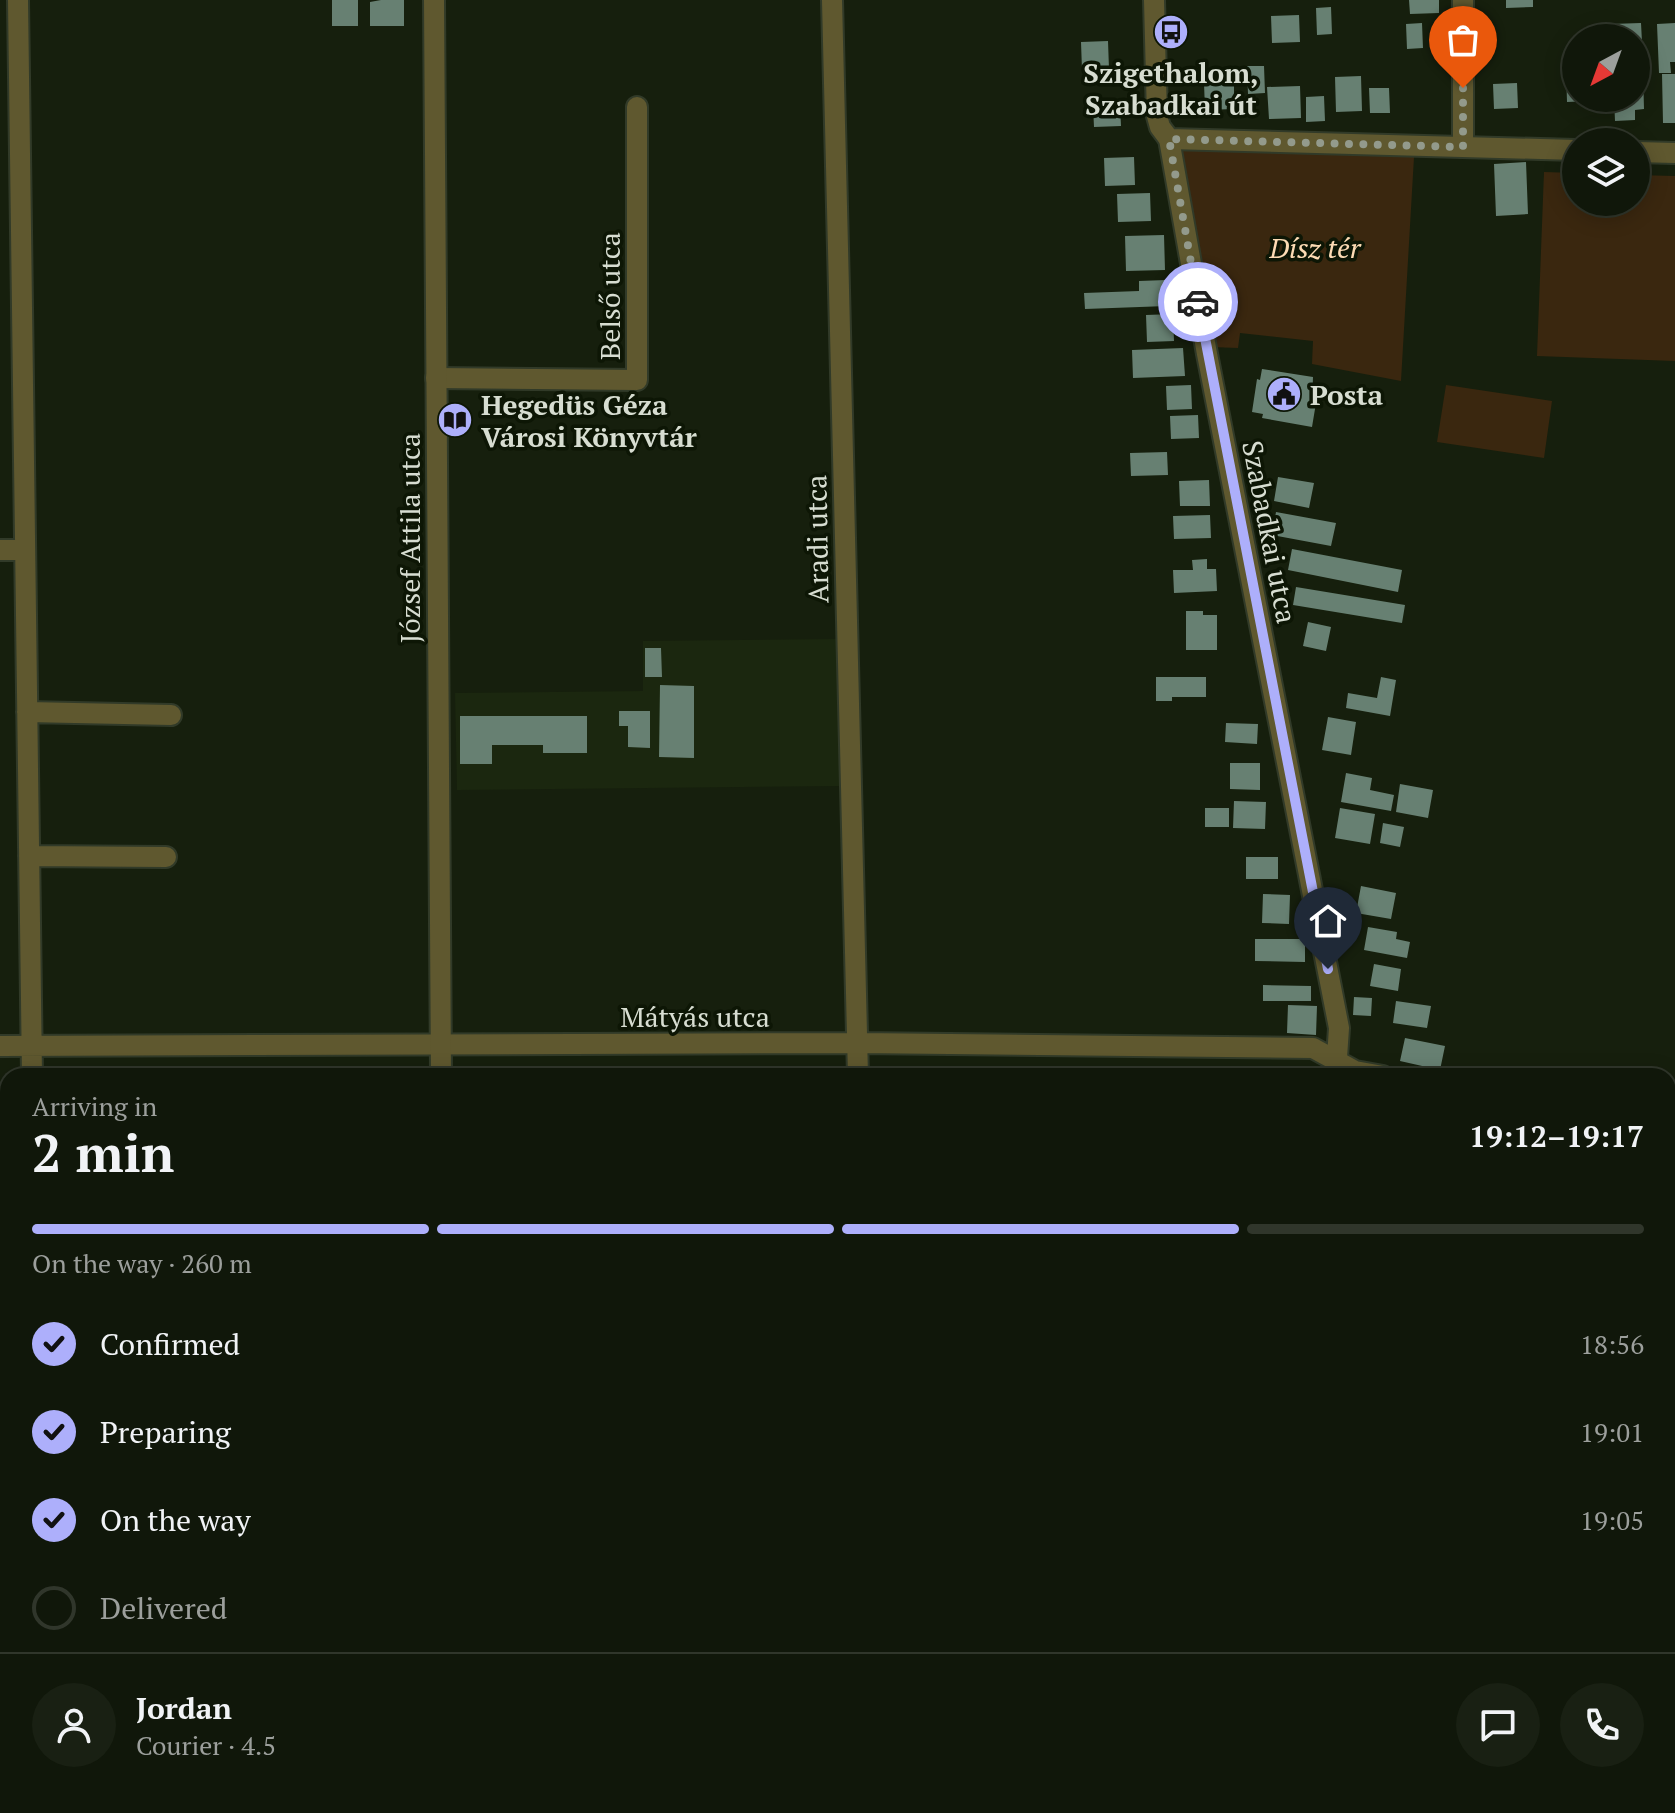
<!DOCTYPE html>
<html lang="en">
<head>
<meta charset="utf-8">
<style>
  :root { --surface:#10170a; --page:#192013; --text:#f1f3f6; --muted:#9c9f9c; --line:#30362b; --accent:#adaffb }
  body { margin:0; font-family:"PT Serif",serif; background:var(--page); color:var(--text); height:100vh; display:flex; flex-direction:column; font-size:30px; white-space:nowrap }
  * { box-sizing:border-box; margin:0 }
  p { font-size:26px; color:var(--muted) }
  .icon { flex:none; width:44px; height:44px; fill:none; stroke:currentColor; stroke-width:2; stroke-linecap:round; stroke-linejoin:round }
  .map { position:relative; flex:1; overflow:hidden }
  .drawer { position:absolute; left:0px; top:1068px; width:1676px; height:746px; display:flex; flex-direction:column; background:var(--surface); border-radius:24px 24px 0 0; box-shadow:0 4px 20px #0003,0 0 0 2px var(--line) }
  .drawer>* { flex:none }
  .needle { width:52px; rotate:221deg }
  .tools { position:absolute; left:1562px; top:24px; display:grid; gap:16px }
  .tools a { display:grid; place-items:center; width:88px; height:88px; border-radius:50%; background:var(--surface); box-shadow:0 4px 20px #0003,0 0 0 2px var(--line); font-size:40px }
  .pin { position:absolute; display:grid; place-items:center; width:68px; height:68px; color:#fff; margin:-82px -34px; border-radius:50% 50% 50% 0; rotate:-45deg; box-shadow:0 0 8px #0007 }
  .pin .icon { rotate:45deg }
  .courier { position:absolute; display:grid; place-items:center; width:80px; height:80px; margin:-40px; border:6px solid #adaffb; border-radius:50%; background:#fff; color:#222; box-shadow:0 2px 10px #0007 }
  .summary em { font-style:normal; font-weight:700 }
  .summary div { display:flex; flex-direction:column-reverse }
  .summary { display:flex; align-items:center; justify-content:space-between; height:136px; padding:0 32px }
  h1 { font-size:52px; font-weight:700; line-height:60px }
  .bar { display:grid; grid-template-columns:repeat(4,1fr); gap:12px 8px; align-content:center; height:96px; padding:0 32px }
  .bar i { height:10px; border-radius:6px; background:var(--line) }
  .bar .selected { background:var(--accent) }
  .bar p { grid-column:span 4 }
  .line { display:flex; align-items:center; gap:20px; padding:0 32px; border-top:2px solid var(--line) }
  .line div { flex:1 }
  .round { display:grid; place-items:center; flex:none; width:84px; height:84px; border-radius:42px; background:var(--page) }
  ol { padding:0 32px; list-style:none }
  li { display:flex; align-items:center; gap:24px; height:88px }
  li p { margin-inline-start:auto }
  li .icon { padding:8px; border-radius:50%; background:var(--accent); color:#111; stroke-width:4 }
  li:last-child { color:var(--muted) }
  li i { width:44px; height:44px; border:4px solid var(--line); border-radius:50% }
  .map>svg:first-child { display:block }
</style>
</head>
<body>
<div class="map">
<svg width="1675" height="1813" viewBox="0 0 1675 1813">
  <rect width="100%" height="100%" fill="#161f0d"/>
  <path fill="#1b270f" d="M840 639 842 786 457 790 455 693 643 691V641Z"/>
  <path fill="#3a270f" d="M1179 149 1414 157 1401 381 1312 364 1313 341 1240 333 1238 348 1211 347Z
    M1544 172 1576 173V202H1636V175L1675 176V361L1537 356Z
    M1446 385 1552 401 1544 458 1437 442Z
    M604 1806H903L866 1813H578Z
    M1075 1806H1330L1332 1813H1125Z"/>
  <path fill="#678072" d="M332 0H358V26H332Z
    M381 0H404V26H370V2Z
    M1409 0H1439V13L1410 14Z
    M1506 0H1533V7L1506 8Z
    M1331 7 1332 34 1317 35 1316 8Z
    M1299 15 1300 42 1272 43 1271 16Z
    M1422 23 1423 48 1407 49 1406 24Z
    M1641 23 1643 61H1636V38H1612L1611 24Z
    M1675 23V62H1670L1671 73H1659L1657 24Z
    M1108 41 1109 69 1082 70 1081 42Z
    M1247 66H1264L1265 93 1248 94Z
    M1566 68H1576V98H1591V101L1567 102Z
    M1636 71H1643L1644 109 1635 110V120L1615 121 1614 98H1636Z
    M1662 74H1675V123H1663Z
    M1361 76 1362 111 1336 112 1335 77Z
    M1234 82V109L1205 110 1204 83Z
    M1517 83 1518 108 1494 109 1493 84Z
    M1300 86 1301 118 1269 119 1267 87Z
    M1369 88H1389L1390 113H1370Z
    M1324 96 1325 121 1306 122V97Z
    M1239 102H1252V117H1240Z
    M1120 105 1121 126 1094 127 1093 106Z
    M1134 157 1135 185 1105 186 1104 158Z
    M1526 162 1528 214 1496 216 1494 164Z
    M1150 193 1151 221 1118 222 1117 194Z
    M1164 235 1165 270 1126 271 1125 236Z
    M1166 280 1167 306 1085 309 1084 293 1139 291V281Z
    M1173 314 1174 341 1147 342 1146 315Z
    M1183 348 1185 376 1133 378 1132 350Z
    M1262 369 1313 377 1312 402 1316 403 1312 427 1262 418 1263 414 1252 412 1257 379 1260 380Z
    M1191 385 1192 409 1167 410 1166 386Z
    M1198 415 1199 438 1171 439 1170 416Z
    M1167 452 1168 475 1131 476 1130 453Z
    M1278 477 1314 483 1309 508 1274 501Z
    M1209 480 1210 506H1180L1179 481Z
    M1276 512 1336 523 1331 546 1272 535Z
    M1210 515 1211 538 1174 539 1173 516Z
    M1292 549 1402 570 1398 592 1288 570Z
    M1207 559V569H1216L1217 591 1174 593 1173 570H1193L1192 560Z
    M1296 587 1405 605 1402 623 1293 605Z
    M1186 611H1203V615H1217V650H1186Z
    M1308 622 1331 627 1326 651 1303 646Z
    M645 648H661L662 677H645Z
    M1156 677H1206V697H1172V701H1156Z
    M1381 677 1396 680 1390 716 1346 708 1348 693 1377 698Z
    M660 685 694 686V758L659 757Z
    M619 711H650V748L628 747V726H619Z
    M460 716H587V753H543V745H492V764H460Z
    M1328 717 1356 722 1351 755 1322 750Z
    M1226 723 1258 724 1257 744 1225 742Z
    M1230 763H1260V790L1230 789Z
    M1346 773 1372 778 1370 790 1394 795 1391 811 1341 802Z
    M1400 784 1433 790 1428 818 1396 812Z
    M1234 801 1266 802 1265 829 1233 828Z
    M1205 808H1229V827H1205Z
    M1340 808 1375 814 1370 844 1335 838Z
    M1383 823 1404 827 1400 847 1380 843Z
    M1246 857H1278V879H1246Z
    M1361 886 1396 893 1391 919 1356 913Z
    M1263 894 1290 895 1289 924 1262 923Z
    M1368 927 1397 932 1396 939 1410 942 1407 958 1364 950Z
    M1255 939H1305V962L1255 961Z
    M1374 964 1401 969 1398 991 1370 986Z
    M1263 985 1311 986V1001H1263Z
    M1354 997 1372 998 1371 1016 1353 1015Z
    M1396 1001 1431 1006 1427 1028 1393 1023Z
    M1288 1005 1317 1006 1316 1035 1287 1033Z
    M1405 1038 1445 1046 1440 1070 1400 1061Z"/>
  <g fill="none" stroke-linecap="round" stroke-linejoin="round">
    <g stroke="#313a28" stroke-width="24">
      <path id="minor" d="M18 0 32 1076
        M832 0 858 1076
        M1169 139 1207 354 1339 1028 1336 1072
        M1463 147V0
        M436 378 637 380V107
        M0 550H25
        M27 712 171 715
        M29 856 166 857
        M0 1046 858 1043 1313 1048 1355 1071 1383 1076
        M1668 1127 1675 1128
        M1668 1377 1675 1378
        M1668 1621 1675 1620
        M38 1806V1813
        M547 1813 573 1806"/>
    </g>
    <g stroke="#313a28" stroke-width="24">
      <path id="tertiary" d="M434 0 441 1076
        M1154 0 1157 116 1160 127 1169 139 1576 150
        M1636 152 1675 153
        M443 1806V1813"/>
    </g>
    <use href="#minor" stroke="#5f582f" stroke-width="20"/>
    <use href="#tertiary" stroke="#5f582f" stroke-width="20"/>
    <path stroke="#b0b6a9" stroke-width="2" d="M1668 1658 1675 1656
      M733 1813 773 1806
      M799 1813 839 1806"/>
  </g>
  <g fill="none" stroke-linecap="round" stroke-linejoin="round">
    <path stroke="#939a8c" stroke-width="8" stroke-dasharray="0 14.4" d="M1198 302 1169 139 1463 147V88"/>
    <path stroke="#adaffb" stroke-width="10" d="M1198 302 1328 969"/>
  </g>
  <defs>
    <g id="bus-disc" transform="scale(1.8)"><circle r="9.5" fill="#adaffb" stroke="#0d1605"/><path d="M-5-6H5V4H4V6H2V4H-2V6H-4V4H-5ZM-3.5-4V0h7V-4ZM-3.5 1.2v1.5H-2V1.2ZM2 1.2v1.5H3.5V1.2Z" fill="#111"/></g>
    <g id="civic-disc" transform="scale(1.8)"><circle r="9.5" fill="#adaffb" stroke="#0d1605"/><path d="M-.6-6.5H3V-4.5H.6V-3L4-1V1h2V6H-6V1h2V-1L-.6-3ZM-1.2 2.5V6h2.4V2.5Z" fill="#111"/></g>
    <g id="library-disc" transform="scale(1.8)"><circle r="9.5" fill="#adaffb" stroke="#0d1605"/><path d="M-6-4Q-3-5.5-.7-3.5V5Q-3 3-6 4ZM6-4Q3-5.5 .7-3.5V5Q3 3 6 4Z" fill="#111"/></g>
  </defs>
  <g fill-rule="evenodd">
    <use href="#bus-disc" x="1171" y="32"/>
    <use href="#civic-disc" x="1284" y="394"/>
    <use href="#library-disc" x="455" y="420"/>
  </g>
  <g text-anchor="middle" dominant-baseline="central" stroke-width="7" stroke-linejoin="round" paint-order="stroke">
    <g font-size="28" font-weight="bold" fill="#d7ddd1" stroke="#0d1605" text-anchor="start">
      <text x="1171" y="72" text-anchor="middle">Szigethalom,<tspan x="1171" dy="32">Szabadkai út</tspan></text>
      <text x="1310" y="394">Posta</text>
      <text x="481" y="404">Hegedüs Géza<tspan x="481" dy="32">Városi Könyvtár</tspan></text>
    </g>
    <g font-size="28" font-style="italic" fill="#fddbb4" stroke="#0d1605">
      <text x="1315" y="247">Dísz tér</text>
    </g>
    <g font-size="28" fill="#d7ddd1" stroke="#0d1605">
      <text transform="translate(609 296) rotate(-90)">Belső utca</text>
      <text transform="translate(1270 532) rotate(79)">Szabadkai utca</text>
      <text transform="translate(409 538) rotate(-90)">József Attila utca</text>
      <text transform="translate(817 539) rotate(-91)">Aradi utca</text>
      <text x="695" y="1016">Mátyás utca</text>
    </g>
  </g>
</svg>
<div class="tools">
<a><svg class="needle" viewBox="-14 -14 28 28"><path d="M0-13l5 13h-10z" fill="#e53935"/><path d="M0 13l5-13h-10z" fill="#9c9f9c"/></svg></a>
<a><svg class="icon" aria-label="layers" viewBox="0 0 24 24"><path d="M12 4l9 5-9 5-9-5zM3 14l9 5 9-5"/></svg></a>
</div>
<div class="pin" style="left:1463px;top:88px;background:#ea580c"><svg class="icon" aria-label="bag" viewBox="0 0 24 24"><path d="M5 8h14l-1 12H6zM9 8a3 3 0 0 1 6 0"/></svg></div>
<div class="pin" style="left:1328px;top:969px;background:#1f2937"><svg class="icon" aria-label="home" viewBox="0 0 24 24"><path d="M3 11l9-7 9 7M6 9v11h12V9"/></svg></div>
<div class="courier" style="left:1198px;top:302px"><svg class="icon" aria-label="car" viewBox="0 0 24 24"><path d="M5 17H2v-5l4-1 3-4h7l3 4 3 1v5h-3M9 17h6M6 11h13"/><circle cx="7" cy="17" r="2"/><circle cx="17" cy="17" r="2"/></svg></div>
<section class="drawer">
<div class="summary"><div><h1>2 min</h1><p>Arriving in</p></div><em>19:12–19:17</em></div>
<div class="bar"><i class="selected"></i><i class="selected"></i><i class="selected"></i><i></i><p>On the way · 260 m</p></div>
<ol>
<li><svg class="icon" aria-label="check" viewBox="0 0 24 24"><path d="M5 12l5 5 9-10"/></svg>Confirmed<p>18:56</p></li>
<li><svg class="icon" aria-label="check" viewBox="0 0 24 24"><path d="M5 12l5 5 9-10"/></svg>Preparing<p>19:01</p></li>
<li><svg class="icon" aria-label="check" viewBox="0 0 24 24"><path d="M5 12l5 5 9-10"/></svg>On the way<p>19:05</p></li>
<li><i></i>Delivered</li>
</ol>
<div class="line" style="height:144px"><a class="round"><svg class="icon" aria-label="person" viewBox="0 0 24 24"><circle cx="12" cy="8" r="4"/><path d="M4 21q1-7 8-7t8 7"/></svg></a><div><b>Jordan</b><p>Courier · 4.5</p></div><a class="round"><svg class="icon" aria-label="chat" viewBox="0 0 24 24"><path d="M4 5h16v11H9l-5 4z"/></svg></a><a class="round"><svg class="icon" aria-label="phone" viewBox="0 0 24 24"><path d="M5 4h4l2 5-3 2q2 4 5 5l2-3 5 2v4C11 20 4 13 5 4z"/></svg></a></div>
</section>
</div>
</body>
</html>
